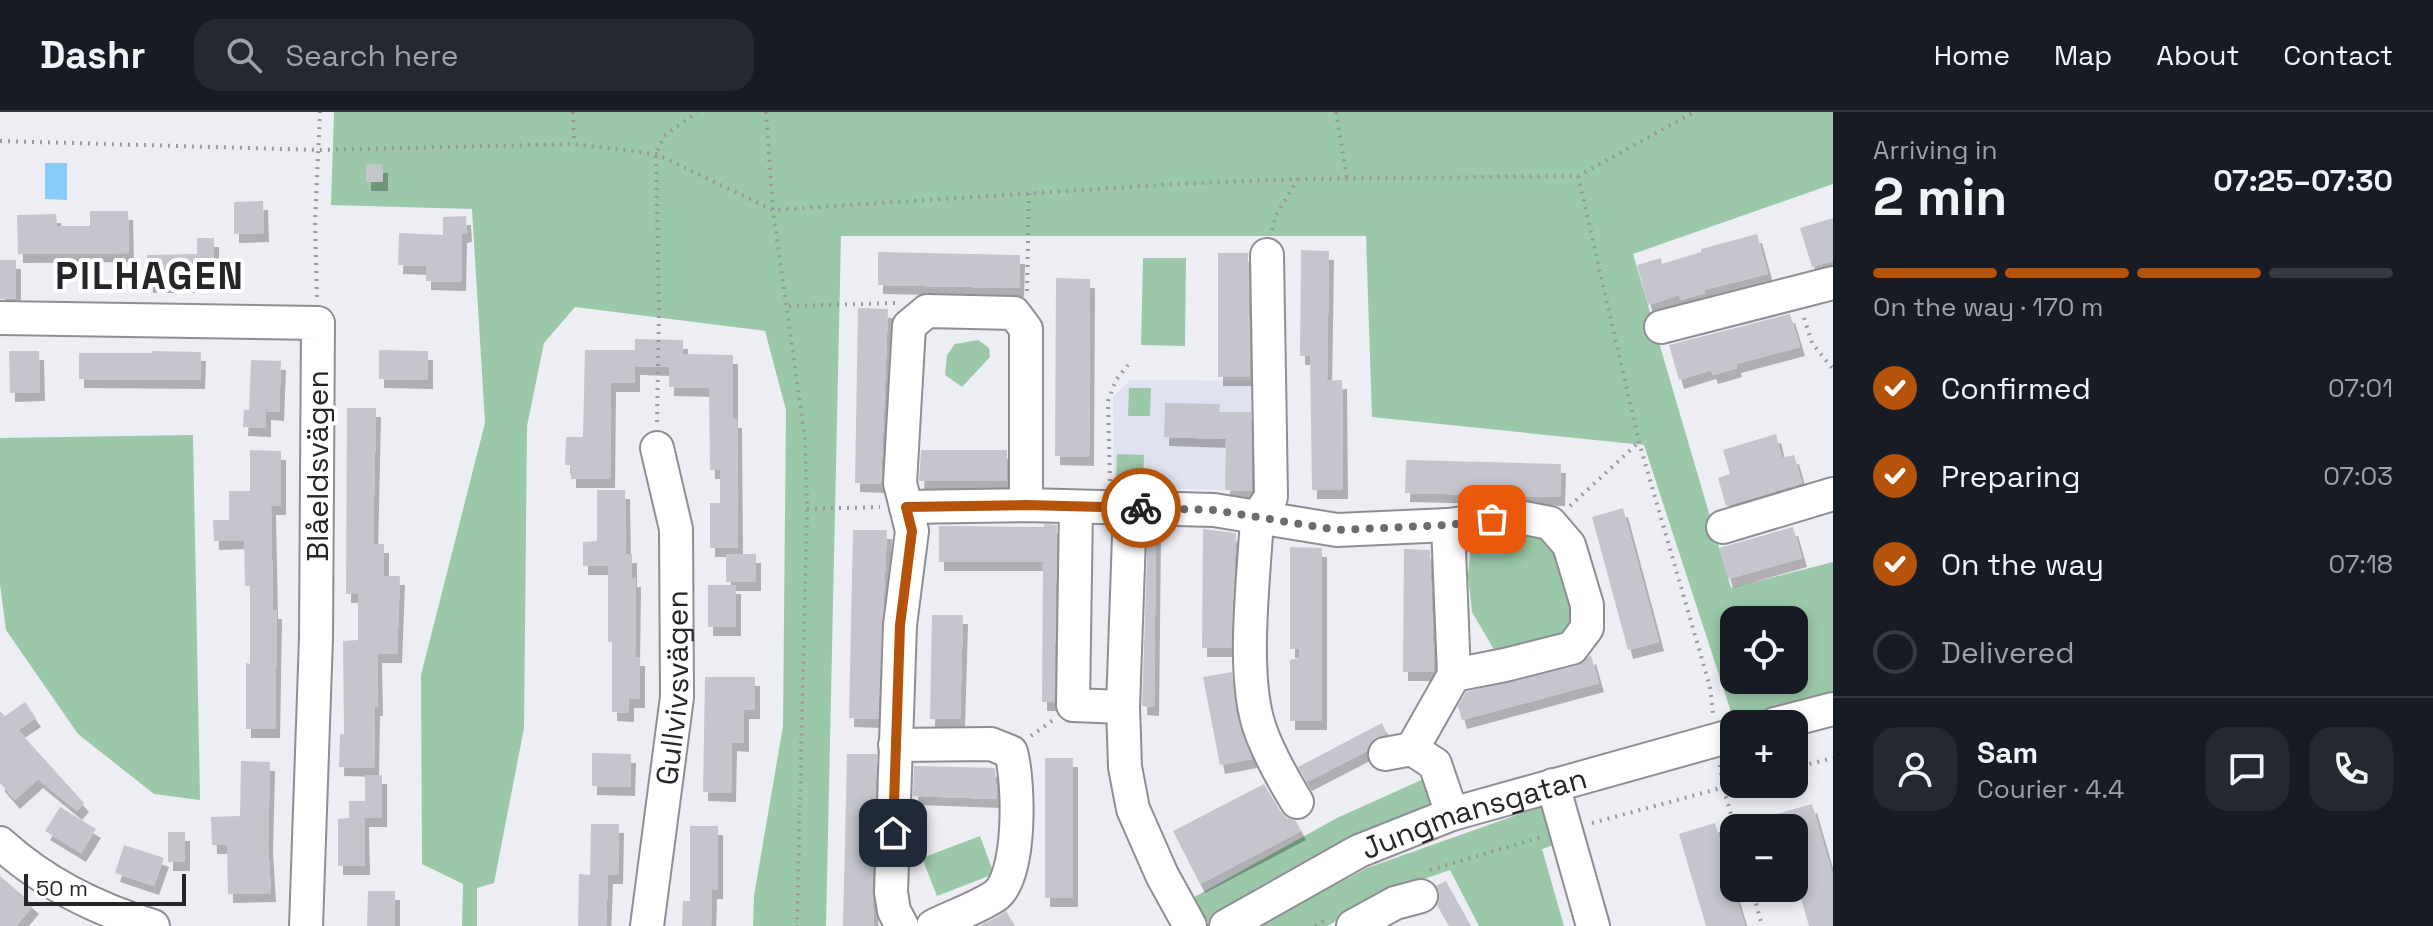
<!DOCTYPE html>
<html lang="en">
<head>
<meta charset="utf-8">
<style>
  :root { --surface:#171b24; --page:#242831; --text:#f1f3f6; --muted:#9ea1a6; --line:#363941; --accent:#b45309 }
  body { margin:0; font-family:"Space Grotesk",sans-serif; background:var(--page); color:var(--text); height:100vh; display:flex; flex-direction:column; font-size:30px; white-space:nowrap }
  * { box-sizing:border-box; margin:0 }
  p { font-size:26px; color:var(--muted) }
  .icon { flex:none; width:44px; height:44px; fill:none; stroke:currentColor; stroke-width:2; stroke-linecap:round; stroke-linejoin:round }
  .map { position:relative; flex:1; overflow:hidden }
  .details { display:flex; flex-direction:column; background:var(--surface); width:600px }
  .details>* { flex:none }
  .controls { position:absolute; left:1720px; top:494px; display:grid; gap:16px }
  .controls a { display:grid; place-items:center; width:88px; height:88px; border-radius:16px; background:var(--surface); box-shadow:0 4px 12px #0003; font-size:40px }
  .scale { position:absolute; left:24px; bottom:20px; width:162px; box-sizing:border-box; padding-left:8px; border:4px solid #262628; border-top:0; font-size:22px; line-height:28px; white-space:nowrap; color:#262628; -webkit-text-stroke:6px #fff; paint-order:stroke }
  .pin { position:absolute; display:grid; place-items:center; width:68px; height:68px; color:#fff; margin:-34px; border-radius:16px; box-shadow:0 4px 12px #0006 }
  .courier { position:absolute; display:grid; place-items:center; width:80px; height:80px; margin:-40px; border:6px solid #b45309; border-radius:50%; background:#fff; color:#222; box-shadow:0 2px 10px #0007 }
  .overview em { font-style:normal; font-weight:800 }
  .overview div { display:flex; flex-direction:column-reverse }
  .overview { display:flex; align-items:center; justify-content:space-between; height:136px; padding:0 40px }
  h1 { font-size:52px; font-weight:800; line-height:60px }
  .bar { display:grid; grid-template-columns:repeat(4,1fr); gap:12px 8px; align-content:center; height:96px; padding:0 40px }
  .bar i { height:10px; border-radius:6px; background:var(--line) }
  .bar .current { background:var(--accent) }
  .bar p { grid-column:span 4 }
  .line { display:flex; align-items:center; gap:20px; padding:0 40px; border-top:2px solid var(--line) }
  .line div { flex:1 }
  .round { display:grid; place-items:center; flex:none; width:84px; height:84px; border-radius:24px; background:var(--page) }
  ol { padding:0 40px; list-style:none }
  li { display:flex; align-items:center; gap:24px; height:88px }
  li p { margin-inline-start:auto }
  li .icon { padding:8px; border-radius:50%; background:var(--accent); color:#fff; stroke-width:4 }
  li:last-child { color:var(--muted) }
  li i { width:44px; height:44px; border:4px solid var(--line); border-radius:50% }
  header { display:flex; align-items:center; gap:48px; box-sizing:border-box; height:112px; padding:0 40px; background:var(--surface); border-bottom:2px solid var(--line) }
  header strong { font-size:38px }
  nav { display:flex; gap:44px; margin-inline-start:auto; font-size:28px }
  .search { width:560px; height:72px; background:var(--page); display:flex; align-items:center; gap:20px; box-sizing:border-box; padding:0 28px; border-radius:24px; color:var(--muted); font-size:30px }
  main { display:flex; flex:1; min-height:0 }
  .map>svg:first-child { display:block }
</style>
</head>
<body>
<header>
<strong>Dashr</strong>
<div class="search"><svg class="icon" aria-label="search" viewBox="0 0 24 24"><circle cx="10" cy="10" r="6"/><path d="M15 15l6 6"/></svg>Search here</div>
<nav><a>Home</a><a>Map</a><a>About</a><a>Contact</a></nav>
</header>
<main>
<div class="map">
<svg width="1833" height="814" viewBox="0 0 1833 814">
  <defs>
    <filter id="shadow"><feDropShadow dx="5" dy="9" stdDeviation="0" flood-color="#0004"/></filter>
  </defs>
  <rect width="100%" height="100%" fill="#ededf4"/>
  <path fill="#e1e2f0" d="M1130 268 1259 269 1257 379 1114 375 1113 285Z"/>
  <path fill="#9ac8a8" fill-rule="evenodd" d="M334 0H1833V72L1633 142 1731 476 1833 450V586L1735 612 1644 333 1372 305 1366 124H841L826 814H753L754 784 783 614 786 298 765 219 575 195 544 231 527 314 524 616 494 771 477 776V814H462L463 772 422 752 421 563 485 311 472 97 331 93ZM1734 508H1794V568H1734Z
    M1143 146H1186L1185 234 1141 233Z
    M978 228 989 236 990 245 962 275 945 263 947 243 955 232Z
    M1129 276H1151L1150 304H1128Z
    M193 323 200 688 154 682 78 622 6 518 0 472V326Z
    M1117 342 1144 343 1143 372 1116 371Z
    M1507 413 1557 429 1579 505 1563 526 1496 541 1472 500 1468 464 1472 423Z
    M1428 665 1437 699 1358 732 1209 810 1198 804 1189 788 1337 706Z
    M1548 692 1560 731 1542 737 1564 814H1479L1450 758 1392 778 1327 814H1257L1367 756Z
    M980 724 994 762 937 784 922 746Z"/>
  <path fill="#86cef5" d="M45 51H67V88L45 87Z"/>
  <path fill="#c5c6cd" filter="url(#shadow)" d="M366 52H383V70H366Z
    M263 89 264 121 234 122V90Z
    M90 99H128L129 141 18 142 17 103 56 102 57 114H90Z
    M466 104 467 121 462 122 461 170 426 169V154L398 153 399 121 443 123V105Z
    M1833 106V149L1812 155 1800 116Z
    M1757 122 1768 162 1704 178 1705 181 1681 188 1679 183 1648 193 1637 153 1661 146 1662 152 1701 140V137Z
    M197 126H214V163H197V172H148L147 143 197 142Z
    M1301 138 1329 139 1327 269 1342 268 1343 378H1312L1310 244H1300Z
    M878 140 1020 143 1019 176 878 173Z
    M1218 141H1248L1250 265H1218Z
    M0 148H16V187H0Z
    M1056 166 1090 167 1089 345 1055 344Z
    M858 196 888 197 881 372 855 371Z
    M1790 202 1800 235 1736 252 1737 256 1713 263 1711 258 1679 268 1669 233Z
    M635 227 683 228V242L733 243V307H737L738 436H710V391H720V358H710L709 276 669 275V255L635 254V271H611L610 367H571V353H565L566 325H583L585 238H635Z
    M379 238 428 239V268L379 267Z
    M9 239H39L40 280 10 281Z
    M152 239 201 240 200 268 79 267V241H152Z
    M251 248 281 249 279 300 266 299V316L243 315 244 298H249Z
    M1165 291 1220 292 1219 300H1251L1252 379 1225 378 1226 327 1164 325Z
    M347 296H376L373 432H384V464H400L397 542H377L378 595H375L374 656 339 655 340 622H344L343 529 358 528V482H346Z
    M1776 322 1782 346 1794 343 1802 371 1726 394 1718 366 1730 362 1723 338Z
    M250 338 281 339V394H271L273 498H277L275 617H246V551L250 552V474H245L244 428 214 429 213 408H229V379H250Z
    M921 338H1007V369H919Z
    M1406 348 1561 352 1560 385 1405 381Z
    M597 378H625L626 442H632V466H636L635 545H640V587H629V601L612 600V530H608V454H583V430L597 429Z
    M1623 396 1659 530 1628 538 1592 405Z
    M1044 412 1057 413 1054 590H1042L1043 450H939V414L1044 415Z
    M1148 415H1156L1154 595 1142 594Z
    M1793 415 1802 446 1728 467 1719 436Z
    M1203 417 1236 421 1231 536H1202Z
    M853 418H887L878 607 849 606Z
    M1290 435 1322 436V609H1290V548L1300 546 1299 537H1290Z
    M1404 437 1430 438 1434 560H1403Z
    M726 442H756V470H726Z
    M708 473H736V515H708Z
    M932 503H963L960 607H930Z
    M1591 543 1599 571 1462 608 1458 594 1466 580 1577 554Z
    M1232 560 1236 600 1252 647 1220 653 1203 565Z
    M705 565H755V598H744V631L732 630 731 681 703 680Z
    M25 590 36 606 18 618 84 691 77 699 38 667 15 688 0 671V599L5 604Z
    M1382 611 1387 622 1373 627 1367 639 1307 670 1298 655Z
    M592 641 631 642 630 675 592 674Z
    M847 642H877L872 779 874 814H843Z
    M1045 646H1073V786H1045Z
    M241 649 270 650 268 732 271 781 228 782 227 733H212L211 705 240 704Z
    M914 654 995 656 997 687 913 684Z
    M365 663H382V706H364L365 754H338V707L349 706V689H365Z
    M1264 672 1281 700 1287 706 1296 709 1301 719 1200 772 1173 719Z
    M1812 692 1833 764V814H1809L1794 762V716H1781L1777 702Z
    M60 695 96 717 81 741 45 719Z
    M1715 711 1738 791 1745 814H1706L1679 722Z
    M591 712H619L618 763H608L606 814H578L579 762 590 763Z
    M690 714H718V778H712L711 814H682L683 789H690Z
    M168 720H185V750H168Z
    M124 733 164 746 154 774 115 761Z
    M0 764 34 793 16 814H0Z
    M1446 769 1453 782 1471 814H1449L1437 793 1439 780 1436 774Z
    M368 779H395V814H367Z
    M1006 799 1015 814H979L997 805Z"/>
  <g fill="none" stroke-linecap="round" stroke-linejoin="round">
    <g stroke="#8e8e94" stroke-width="36">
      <g id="minor">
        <path d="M1267 143 1271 385 1257 406C1254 465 1241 563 1260 617 1269 643 1283 667 1297 690"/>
        <path d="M0 206 318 211 316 525 306 814"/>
        <path d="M1661 215 1833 171"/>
        <path d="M906 395 1026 393 1214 398 1337 418 1448 413"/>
        <path d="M1076 395 1073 593 1123 595"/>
        <path d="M1130 396 1123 595 1125 655 1133 697 1162 763 1190 814"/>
        <path d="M1514 404 1550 411 1569 433 1587 493V516L1572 536 1505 553 1454 563 1448 413Z"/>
        <path d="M1723 415 1833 382"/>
        <path d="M1775 612 1833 597"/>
        <path d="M895 633 991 632 1011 640C1019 669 1022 765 995 784 977 796 953 804 933 814"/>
        <path d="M1412 637 1454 563"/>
        <path d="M1385 642 1412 637 1435 652 1452 702"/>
        <path d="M1553 673 1593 814"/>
        <path d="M0 731C44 771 96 797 153 814"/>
        <path id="s1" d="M647 814 677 585 676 417 657 336"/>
        <path d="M902 814 894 799 891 780 900 513 912 419 900 371 909 214 927 199 1014 201 1026 217V393"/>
        <path id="s2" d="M1226 814 1359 739 1452 702 1734 623"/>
        <path d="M1353 814 1395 791 1421 784"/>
      </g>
    </g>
    <path stroke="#98989d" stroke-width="4" stroke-dasharray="2 6" stroke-linecap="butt" d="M573 0 574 32
      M766 0 773 98 805 327 807 397 797 814
      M1336 0 1347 67
      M0 29 319 38 574 32 656 42 773 98 1175 72 1298 67 1578 64 1694 0
      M1578 64 1639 330 1710 575 1713 601
      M1272 118 1276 103 1298 67
      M1027 179 1029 81
      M317 185 315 111 320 0
      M789 194 896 191
      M1804 206 1812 231 1833 257
      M657 310 659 200 656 42 664 24 697 0
      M1110 369 1108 289 1116 268 1128 253
      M1570 394 1639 330
      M807 397 880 395
      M1031 624 1053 608
      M1720 653 1723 675 1735 716
      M1794 656 1833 646
      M1592 711 1736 672
      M1430 758 1541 725
      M1752 776 1762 814
      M1315 814 1329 806"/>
    <use href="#minor" stroke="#fff" stroke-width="32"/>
  </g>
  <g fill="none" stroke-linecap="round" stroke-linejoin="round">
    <path stroke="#6c6c6f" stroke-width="8" stroke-dasharray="0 14.4" d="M1141 396 1214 398 1337 418 1448 413 1492 407"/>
    <path stroke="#b45309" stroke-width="10" d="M893 721 900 513 912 419 906 395 1026 393 1141 396"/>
  </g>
  <g text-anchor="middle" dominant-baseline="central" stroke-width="8" stroke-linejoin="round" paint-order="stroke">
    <g font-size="30" fill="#262628" stroke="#fff">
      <text transform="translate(317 354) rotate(-90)">Blåeldsvägen</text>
      <text stroke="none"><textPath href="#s1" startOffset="240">Gullvivsvägen</textPath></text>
      <text stroke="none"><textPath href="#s2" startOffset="274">Jungmansgatan</textPath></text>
    </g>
    <g font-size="38" font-weight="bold" letter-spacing="2" fill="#262628" stroke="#fff">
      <text x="150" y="164">PILHAGEN</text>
    </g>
  </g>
</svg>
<div class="controls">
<a><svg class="icon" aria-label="locate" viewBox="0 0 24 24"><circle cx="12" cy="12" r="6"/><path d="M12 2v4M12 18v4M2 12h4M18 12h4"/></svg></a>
<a>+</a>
<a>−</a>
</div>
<div class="scale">50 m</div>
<div class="pin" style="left:1492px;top:407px;background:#ea580c"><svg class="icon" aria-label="bag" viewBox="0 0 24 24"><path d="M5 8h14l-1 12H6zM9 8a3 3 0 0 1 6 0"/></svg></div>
<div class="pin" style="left:893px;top:721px;background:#1f2937"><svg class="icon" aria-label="home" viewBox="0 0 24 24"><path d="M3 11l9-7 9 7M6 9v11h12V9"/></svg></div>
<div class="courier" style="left:1141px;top:396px"><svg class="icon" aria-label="bike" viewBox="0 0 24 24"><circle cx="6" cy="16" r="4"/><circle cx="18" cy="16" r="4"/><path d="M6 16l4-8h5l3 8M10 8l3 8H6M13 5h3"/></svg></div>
</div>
<section class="details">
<div class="overview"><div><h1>2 min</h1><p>Arriving in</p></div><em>07:25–07:30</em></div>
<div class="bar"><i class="current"></i><i class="current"></i><i class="current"></i><i></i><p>On the way · 170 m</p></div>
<ol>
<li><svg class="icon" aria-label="check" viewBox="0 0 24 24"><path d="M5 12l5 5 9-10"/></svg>Confirmed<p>07:01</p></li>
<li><svg class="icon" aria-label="check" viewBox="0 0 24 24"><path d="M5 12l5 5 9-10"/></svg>Preparing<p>07:03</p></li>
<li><svg class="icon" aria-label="check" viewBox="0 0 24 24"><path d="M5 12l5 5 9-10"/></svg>On the way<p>07:18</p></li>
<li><i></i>Delivered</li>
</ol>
<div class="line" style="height:144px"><a class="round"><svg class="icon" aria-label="person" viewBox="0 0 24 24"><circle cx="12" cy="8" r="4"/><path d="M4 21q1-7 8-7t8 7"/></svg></a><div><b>Sam</b><p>Courier · 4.4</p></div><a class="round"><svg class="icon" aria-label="chat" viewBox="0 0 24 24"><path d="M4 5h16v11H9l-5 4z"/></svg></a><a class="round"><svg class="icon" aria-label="phone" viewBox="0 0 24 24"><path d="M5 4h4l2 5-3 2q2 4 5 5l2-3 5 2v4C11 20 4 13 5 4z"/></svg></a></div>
</section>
</main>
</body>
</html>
